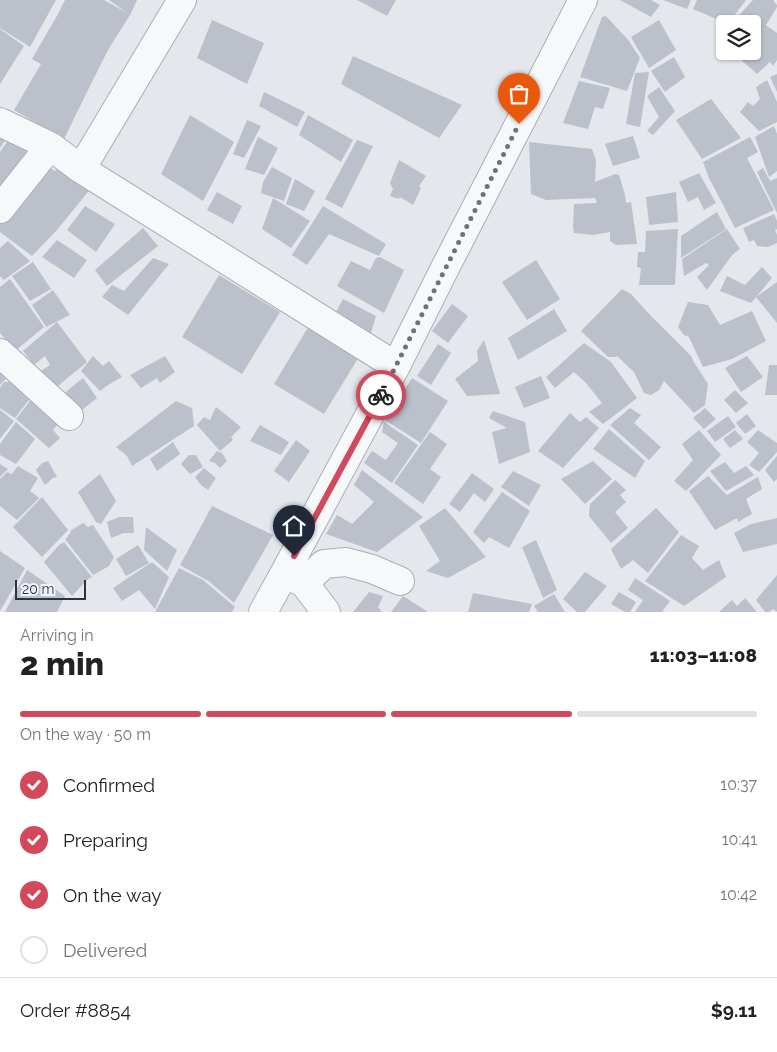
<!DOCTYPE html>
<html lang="en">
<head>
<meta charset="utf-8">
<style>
  :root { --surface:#fff; --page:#f6f6f6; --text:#222; --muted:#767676; --line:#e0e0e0; --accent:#d1495b }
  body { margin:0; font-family:Raleway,sans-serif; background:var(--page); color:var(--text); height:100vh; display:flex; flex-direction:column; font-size:19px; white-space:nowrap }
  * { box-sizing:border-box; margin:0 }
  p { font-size:16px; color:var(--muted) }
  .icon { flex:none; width:28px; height:28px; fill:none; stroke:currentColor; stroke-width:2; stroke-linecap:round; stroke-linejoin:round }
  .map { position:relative; height:612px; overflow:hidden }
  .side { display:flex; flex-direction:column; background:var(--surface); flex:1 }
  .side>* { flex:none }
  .buttons { position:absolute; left:716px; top:15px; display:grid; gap:10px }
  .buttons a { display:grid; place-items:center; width:45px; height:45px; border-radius:5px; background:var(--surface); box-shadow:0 1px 4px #0004; font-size:25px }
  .scale { position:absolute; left:15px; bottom:12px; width:71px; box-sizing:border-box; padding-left:5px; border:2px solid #2b3445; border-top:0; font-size:14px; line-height:18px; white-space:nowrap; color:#2b3445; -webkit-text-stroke:4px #f4f6f9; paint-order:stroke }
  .pin { position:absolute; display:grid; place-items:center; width:42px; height:42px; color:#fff; margin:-51px -21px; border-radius:50% 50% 50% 0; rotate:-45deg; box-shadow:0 0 5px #0007 }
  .pin .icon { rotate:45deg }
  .courier { position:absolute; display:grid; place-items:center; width:50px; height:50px; margin:-25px; border:4px solid #d1495b; border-radius:50%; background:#fff; color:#222; box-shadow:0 1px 6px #0007 }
  .summary em { font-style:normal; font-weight:800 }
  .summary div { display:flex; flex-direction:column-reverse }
  .summary { display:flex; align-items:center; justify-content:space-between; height:85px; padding:0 20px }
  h1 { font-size:32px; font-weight:800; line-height:38px }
  .bar { display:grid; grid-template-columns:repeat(4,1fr); gap:8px 5px; align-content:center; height:60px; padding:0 20px }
  .bar i { height:6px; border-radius:4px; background:var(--line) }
  .bar .selected { background:var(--accent) }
  .bar p { grid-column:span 4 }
  .line { display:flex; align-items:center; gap:12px; padding:0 20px; border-top:1px solid var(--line) }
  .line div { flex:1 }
  ol { padding:0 20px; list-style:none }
  li { display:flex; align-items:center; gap:15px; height:55px }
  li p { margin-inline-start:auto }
  li .icon { padding:5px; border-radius:50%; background:var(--accent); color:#fff; stroke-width:4 }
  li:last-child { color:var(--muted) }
  li i { width:28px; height:28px; border:2px solid var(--line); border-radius:50% }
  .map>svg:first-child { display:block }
</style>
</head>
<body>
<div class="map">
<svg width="777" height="612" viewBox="0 0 777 612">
  <rect width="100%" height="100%" fill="#e4e7ec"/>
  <path fill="#bbc0ca" d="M0 0H56L30 47 0 28Z
    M65 0H104L127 13 109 0H137L130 15 108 50 87 92 64 139 14 110 41 64 32 59 58 14Z
    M357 0H396L387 16Z
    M620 0H651L660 5 651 17Z
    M663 0H691L687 9Z
    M697 0H746L728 24 693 9Z
    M753 0H773L777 5V7L766 25 777 33V60L773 66 770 62 757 74 731 51H752V24H731Z
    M606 16 629 41 640 58 627 91 580 77 602 17Z
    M212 20 264 43 247 84 197 58Z
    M659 20 676 50 649 68 631 37Z
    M0 29 24 46 0 84Z
    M353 56 462 105 439 138 341 84Z
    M674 57 685 77 665 92 651 71Z
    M649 72 640 127 626 124 635 73Z
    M777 74V92L770 77Z
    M767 80 777 102V122L759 131 740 112 748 102 753 106 760 99 756 87Z
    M579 81 610 88 603 109 595 107 588 129 563 123Z
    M659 87 675 111 653 135 647 131 659 117 647 96Z
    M264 92 305 112 297 127 259 106Z
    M711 99 741 138 702 159 676 120Z
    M190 115 234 142 203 201 161 174Z
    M308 115 353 140 341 162 299 135Z
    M247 120 261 126 244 158 233 154Z
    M774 126 777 134V171L769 177 755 137Z
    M11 136 34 153 0 201V152Z
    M633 136 640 158 613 166 605 144Z
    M0 137 5 140 0 148Z
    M258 137 278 148 264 175 245 169Z
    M750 137 758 152 747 158 774 210 735 228 709 178 703 162Z
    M357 140 373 146 342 208 325 199Z
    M529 142 592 149 596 160 595 182 615 174 619 175 625 195 626 203 631 202 637 244 616 245 610 241V232L593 235 574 233 573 227 574 204 597 203 595 198 546 200 531 194Z
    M399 160 426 176 419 186 421 188 413 205 400 197 399 199 390 196 393 189 390 183Z
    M42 163 55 171 60 167 92 187 57 230 32 256 0 232V217Z
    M272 167 292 178 284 201 261 193 263 182Z
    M763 168 770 181 777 178V213L757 172Z
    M699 173 716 203 704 210 698 197 688 202 679 182Z
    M295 179 315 191 304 211 286 204Z
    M217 192 242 206 233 224 207 210Z
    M676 192 678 222 649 225 646 197Z
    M273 198 310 221 291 248 262 229Z
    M85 206 115 224 96 252 67 230Z
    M323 206 386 244 379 256 329 234 307 265 292 255Z
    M717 212 726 229 681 258V236Z
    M774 214 777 221V229L775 230 777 235V243L768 247 757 246 754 240 749 242 743 228Z
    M143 228 158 246 107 286 95 270Z
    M678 229 675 285H639L641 268 637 267 638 252H645L646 231Z
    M727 229 740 249 732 255 707 290 697 277 709 265 706 263 684 276 682 259Z
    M57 240 87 260 74 278 42 257Z
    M8 241 30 261 4 280 0 276V248Z
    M380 257 404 270 384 313 337 286 351 261 370 270 376 258Z
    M153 258 169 264 128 315 102 297 112 285 124 291Z
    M536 260 560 299 527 320 502 282Z
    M33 262 51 289 30 301 12 276Z
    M762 267 772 278 756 297 777 282V323L756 297 751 303 720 291 727 276 745 285Z
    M219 275 280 312 242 374 182 337Z
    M10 279 44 327 15 351 0 333V287Z
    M622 289 631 294 650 315 691 356 695 364 708 384 705 405 694 413 664 381 659 390 651 395 644 393 634 372 617 356 616 357H608L581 331Z
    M53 290 70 315 46 327 32 305Z
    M343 299 376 316 371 333 335 314Z
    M688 302 708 305 720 325 752 311 766 341 732 359 703 367 689 337 684 335 678 327Z
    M452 304 468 316 448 343 432 331Z
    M554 309 567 331 518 360 508 338Z
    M57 322 87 362 53 390 39 372 50 365 45 356 34 365 23 351Z
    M310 324 360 355 324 414 274 384Z
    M484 340 500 394 467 396 455 379 478 361 477 351Z
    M584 343 611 362 637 398 603 424 589 412 602 403 586 383 574 372 555 388 546 377Z
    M438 344 451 353 431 385 417 376Z
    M93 356 103 366 109 361 122 377 108 385 100 391 81 371Z
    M165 356 175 372 160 383 157 378 141 388 130 375Z
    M747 356 763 377 741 392 725 368Z
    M0 358 14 369 0 385Z
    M769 365H777V395H765Z
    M15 375 35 392 15 418 0 408V388L4 382H8Z
    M541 376 550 398 524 408 515 387Z
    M83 378 97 398 77 414 62 395Z
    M412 378 448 401 421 443 385 420Z
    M735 390 748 403 736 413 724 400Z
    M37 392 63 418 53 430 60 438 49 448 16 419Z
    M176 401 192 408 194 426 132 466 127 456 116 447Z
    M216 407 241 427 231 437 233 440 220 451 197 425 204 417 210 420Z
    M630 408 641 415 634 423 661 447 649 460 610 425Z
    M705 408 716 419 704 429 693 418Z
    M0 410 14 421 0 439Z
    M493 411 525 422 530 452 499 464 492 432 507 428 489 418Z
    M570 413 580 422 586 417 599 428 563 468 538 451Z
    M747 414 756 426 745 434 736 423Z
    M728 416 736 427 715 442 707 431Z
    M16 422 35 439 16 464 0 455V444Z
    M384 422 418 445 392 483 364 463 372 451 386 460 398 443 382 432Z
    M260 425 289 442 281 455 250 441Z
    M609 429 645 461 635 478 593 449Z
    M699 430 721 455 686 491 674 481 693 460 682 444Z
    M735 430 743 439 730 448 723 439Z
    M758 430 777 443V452L759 472 749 465 759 453 747 442Z
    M430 432 447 444 430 469 441 477 423 504 394 483Z
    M296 440 310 451 289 482 274 471Z
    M173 442 180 454 157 471 150 459Z
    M217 451 222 453 227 461 220 468 215 463 209 461Z
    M189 455H196L203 467 190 474 181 464Z
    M777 456V479L774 482 765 470Z
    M48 461 57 477 53 478 45 485 36 470 42 463Z
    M593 461 612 479 585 504 561 479Z
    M725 462 734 473 746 466 754 475 726 491 710 471Z
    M0 464 8 469 0 477Z
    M18 466 38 478 30 491 39 498 17 520 0 506V479L7 472 12 474Z
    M204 468 216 478 208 490 201 485 195 477Z
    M362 470 423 517 377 552 326 534 337 515 352 524 374 502 354 485Z
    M513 471 541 485 529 506 501 487Z
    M472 473 494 489 485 502 474 493 460 512 449 504Z
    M100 474 116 501 101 524 96 522 78 492Z
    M708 476 727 495 758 477 762 489 746 499 752 514 738 522 737 518 715 530 689 491Z
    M615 480 626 490 620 495 626 502 615 512 628 528 611 543 589 516 590 504Z
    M502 492 530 511 509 548 489 537 484 543 473 532Z
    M42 497 68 530 42 557 13 527Z
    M212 506 273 535 234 603 210 582 180 565Z
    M445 508 486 557 448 578 426 571 440 561 419 526Z
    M656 508 679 532 648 573 633 560 621 569 611 549Z
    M119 517H133L134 533H124L111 538 107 522Z
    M777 518V544L743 552 734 533 751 524Z
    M83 523 88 527 93 525 114 557 109 566 93 575 65 539 68 537V535L71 533 70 531Z
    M146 527 177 550 167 571 144 550Z
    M681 535 699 546 692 558 703 570 719 560 726 577 684 606 645 581Z
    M536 540 557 590 543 598 522 547Z
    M64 542 92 577 88 579 72 596 44 562 59 545Z
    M138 545 149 563 126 576 116 559Z
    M0 551 25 568 0 611Z
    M152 562 169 577 155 609 139 590 122 601 113 588Z
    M179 568 203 580 235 607 232 612H155Z
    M27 570 65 596 57 612H5Z
    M585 572 607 586 585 612H577L563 599Z
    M777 575V612L773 609 769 612H765L756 600Z
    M635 578 670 601 662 612H635L643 600 628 590Z
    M369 592 383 596 378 607 382 612H353Z
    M619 592 636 602 630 612H625L611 604Z
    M473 593 532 604 529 612H468Z
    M554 594 565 612H538L534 606Z
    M403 596 428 612H391Z
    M745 598 757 612H719L732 600 737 606Z"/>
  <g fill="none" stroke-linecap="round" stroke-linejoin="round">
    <g stroke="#a9aeb7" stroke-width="30">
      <path id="minor" d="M0 122 50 146 81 169 396 366
        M81 169 182 0
        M0 209 50 146
        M0 353 69 416
        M289 576 304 583 326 612
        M304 583 324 564 346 562 372 569 400 581
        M263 612 284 574 396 366 446 266 583 0"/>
    </g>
    <use href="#minor" stroke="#f7f8fa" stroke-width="28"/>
  </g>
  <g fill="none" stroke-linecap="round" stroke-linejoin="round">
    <path stroke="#6c737f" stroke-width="5" stroke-dasharray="0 9" d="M381 395 519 124"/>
    <path stroke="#d1495b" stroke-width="6" d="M294 556 381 395"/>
  </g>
</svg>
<div class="buttons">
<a><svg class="icon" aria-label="layers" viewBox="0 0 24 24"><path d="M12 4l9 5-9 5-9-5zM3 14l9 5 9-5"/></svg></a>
</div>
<div class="scale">20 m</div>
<div class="pin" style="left:519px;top:124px;background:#ea580c"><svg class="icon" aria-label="bag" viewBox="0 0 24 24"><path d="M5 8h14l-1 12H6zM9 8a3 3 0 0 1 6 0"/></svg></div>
<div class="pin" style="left:294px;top:556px;background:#1f2937"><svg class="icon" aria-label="home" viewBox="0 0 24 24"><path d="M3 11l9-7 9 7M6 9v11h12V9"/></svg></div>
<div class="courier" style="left:381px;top:395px"><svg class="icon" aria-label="bike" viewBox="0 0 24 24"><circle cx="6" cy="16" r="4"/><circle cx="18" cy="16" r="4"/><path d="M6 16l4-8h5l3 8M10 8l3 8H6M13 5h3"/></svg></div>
</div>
<section class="side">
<div class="summary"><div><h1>2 min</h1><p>Arriving in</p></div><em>11:03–11:08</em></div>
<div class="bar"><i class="selected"></i><i class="selected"></i><i class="selected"></i><i></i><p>On the way · 50 m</p></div>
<ol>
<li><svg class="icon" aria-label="check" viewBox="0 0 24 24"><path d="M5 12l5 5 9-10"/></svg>Confirmed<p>10:37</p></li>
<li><svg class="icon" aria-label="check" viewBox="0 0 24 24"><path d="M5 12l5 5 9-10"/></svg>Preparing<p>10:41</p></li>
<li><svg class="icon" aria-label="check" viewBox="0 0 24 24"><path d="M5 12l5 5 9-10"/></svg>On the way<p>10:42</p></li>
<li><i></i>Delivered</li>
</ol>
<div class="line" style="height:65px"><div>Order #8854</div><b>$9.11</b></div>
</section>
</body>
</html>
